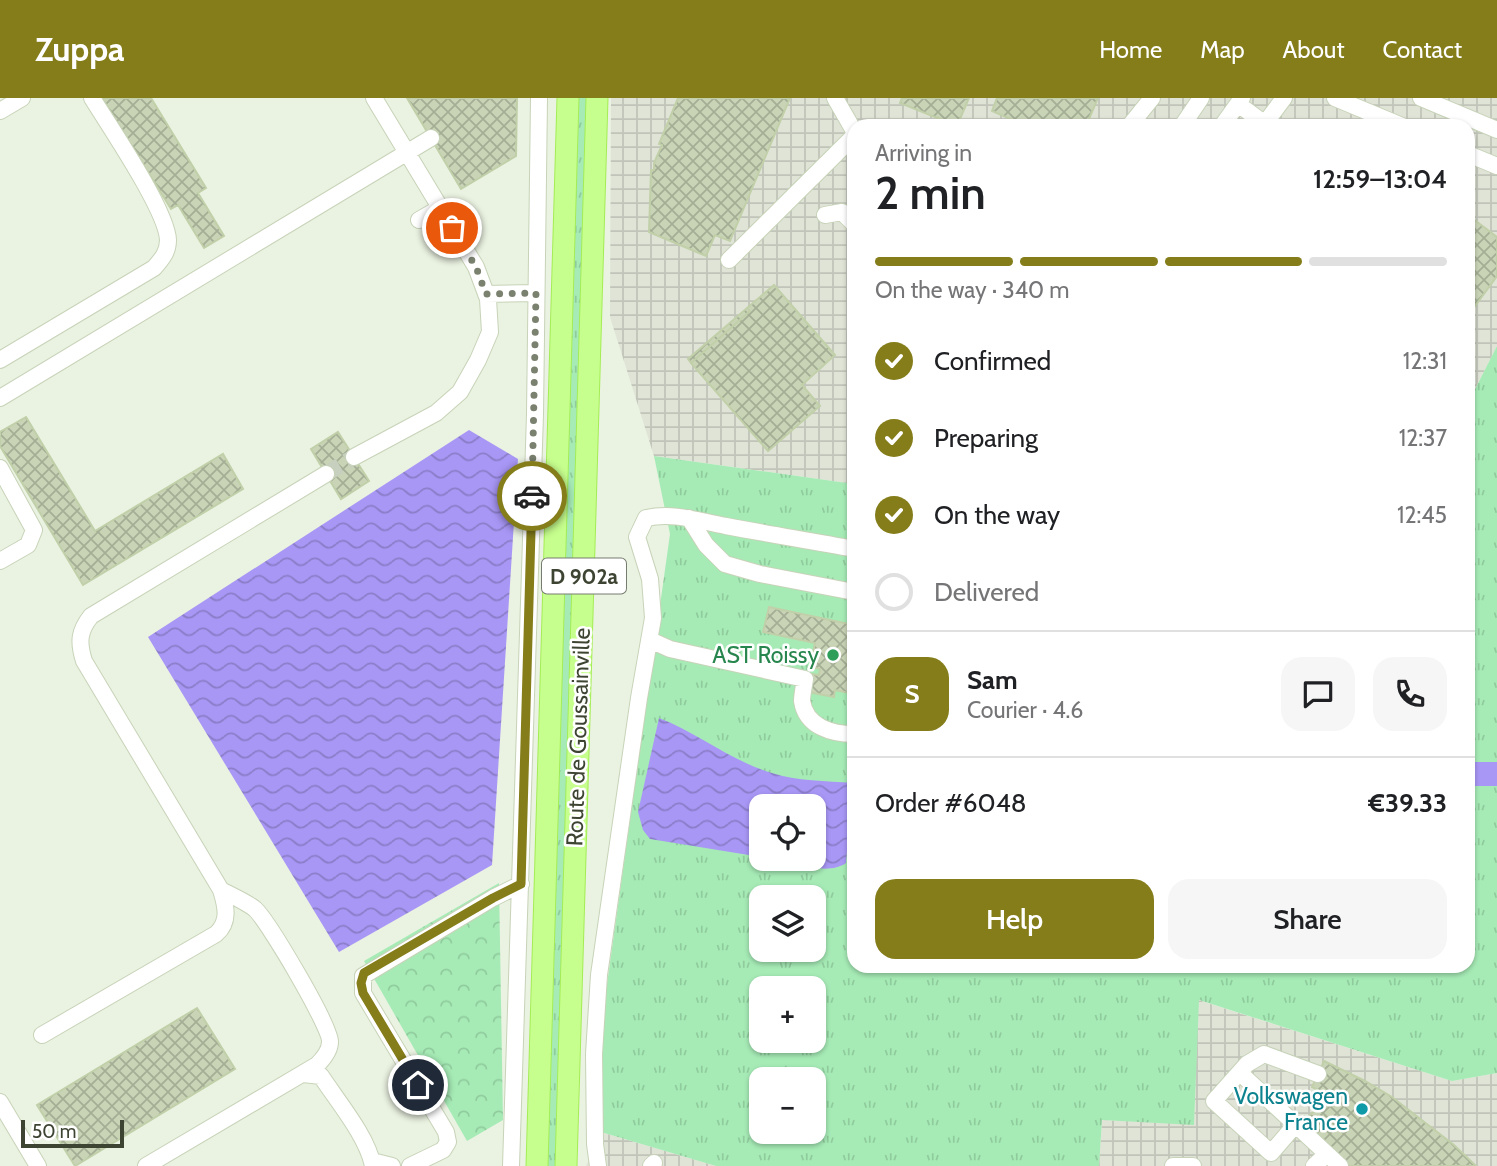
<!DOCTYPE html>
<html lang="en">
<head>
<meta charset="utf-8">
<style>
  :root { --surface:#fff; --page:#f6f6f6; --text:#202124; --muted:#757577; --line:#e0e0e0; --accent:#847d19 }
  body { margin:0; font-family:Cabin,sans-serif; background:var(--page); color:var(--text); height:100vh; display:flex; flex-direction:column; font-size:26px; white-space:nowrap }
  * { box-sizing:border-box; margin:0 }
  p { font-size:23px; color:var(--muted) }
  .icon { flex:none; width:38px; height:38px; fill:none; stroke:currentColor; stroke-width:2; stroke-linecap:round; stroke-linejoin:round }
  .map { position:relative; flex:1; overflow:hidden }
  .side { position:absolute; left:847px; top:21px; width:628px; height:854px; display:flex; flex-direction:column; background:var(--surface); border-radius:21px; box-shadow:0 2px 5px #0004 }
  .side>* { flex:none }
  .buttons { position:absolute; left:749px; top:696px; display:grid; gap:14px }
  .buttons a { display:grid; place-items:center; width:77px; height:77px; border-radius:14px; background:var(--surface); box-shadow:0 2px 5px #0004; font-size:35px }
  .scale { position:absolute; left:21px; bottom:18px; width:103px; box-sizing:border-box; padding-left:7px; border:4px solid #3d4432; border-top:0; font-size:19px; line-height:24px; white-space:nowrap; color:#3d4432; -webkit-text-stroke:5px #fff; paint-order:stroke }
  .pin { position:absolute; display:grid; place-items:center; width:60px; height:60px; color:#fff; margin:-30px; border:4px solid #fff; border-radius:50%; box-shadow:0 2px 7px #0007 }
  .courier { position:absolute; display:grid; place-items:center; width:70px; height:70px; margin:-35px; border:5px solid #847d19; border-radius:50%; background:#fff; color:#222; box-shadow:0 2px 9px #0007 }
  .summary em { font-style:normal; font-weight:600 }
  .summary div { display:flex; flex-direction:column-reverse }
  .summary { display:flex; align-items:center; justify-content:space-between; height:119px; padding:0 28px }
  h1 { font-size:46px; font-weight:600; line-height:52px }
  .bar { display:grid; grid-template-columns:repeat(4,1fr); gap:10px 7px; align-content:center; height:84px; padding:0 28px }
  .bar i { height:9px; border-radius:5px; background:var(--line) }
  .bar .on { background:var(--accent) }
  .bar p { grid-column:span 4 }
  .line { display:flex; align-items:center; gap:18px; padding:0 28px; border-top:2px solid var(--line) }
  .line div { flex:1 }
  .round { display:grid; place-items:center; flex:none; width:74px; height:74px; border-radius:21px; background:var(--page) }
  ol { padding:0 28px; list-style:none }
  li { display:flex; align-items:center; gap:21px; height:77px }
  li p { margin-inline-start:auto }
  li .icon { padding:7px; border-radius:50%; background:var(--accent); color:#fff; stroke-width:4 }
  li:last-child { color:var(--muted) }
  li i { width:38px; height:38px; border:4px solid var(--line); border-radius:50% }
  .primary-button { display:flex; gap:14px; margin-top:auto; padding:14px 28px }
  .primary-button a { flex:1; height:80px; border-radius:21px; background:var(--accent); color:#fff; font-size:28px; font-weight:600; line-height:80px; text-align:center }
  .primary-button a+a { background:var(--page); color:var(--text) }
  header { display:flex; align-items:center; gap:42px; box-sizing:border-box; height:98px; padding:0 35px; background:var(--accent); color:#fff }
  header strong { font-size:33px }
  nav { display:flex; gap:38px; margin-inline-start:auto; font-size:24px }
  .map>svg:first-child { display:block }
</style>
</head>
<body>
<header>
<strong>Zuppa</strong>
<nav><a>Home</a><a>Map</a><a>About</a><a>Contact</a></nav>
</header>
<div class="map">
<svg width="1497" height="1068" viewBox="0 0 1497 1068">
  <defs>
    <pattern id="industrial-grid" width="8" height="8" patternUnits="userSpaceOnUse" patternTransform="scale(1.75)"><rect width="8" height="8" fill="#e0e4d7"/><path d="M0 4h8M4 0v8" fill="none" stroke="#c1c5b9"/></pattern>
    <pattern id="grass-tufts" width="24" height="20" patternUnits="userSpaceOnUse" patternTransform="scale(1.75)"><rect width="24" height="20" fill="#a6ebb6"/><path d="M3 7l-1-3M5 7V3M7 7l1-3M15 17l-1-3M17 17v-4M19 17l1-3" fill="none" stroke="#90cb9d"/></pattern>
    <pattern id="forest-crowns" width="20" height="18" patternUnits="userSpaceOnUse" patternTransform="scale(1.75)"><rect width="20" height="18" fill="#a6ebb6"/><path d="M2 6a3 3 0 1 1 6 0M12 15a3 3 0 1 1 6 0" fill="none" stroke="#90cb9d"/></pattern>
    <pattern id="water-waves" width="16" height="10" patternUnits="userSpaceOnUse" patternTransform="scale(1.75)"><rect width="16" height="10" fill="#a997f6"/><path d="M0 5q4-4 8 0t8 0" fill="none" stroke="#8b7dc8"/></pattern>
    <pattern id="building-cross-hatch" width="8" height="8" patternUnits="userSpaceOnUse" patternTransform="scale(1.75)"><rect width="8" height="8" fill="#c9d4b6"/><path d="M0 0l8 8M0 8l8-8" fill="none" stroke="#a4ae95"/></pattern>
  </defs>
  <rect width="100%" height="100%" fill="#eaf2e1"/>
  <path fill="url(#industrial-grid)" d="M611 0H1497V248L1468 305V28H854V386L654 358 610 219Z
    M1198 902 1452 983 1497 975V1068H1099L1102 1022 1194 1026Z
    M601 1034 716 1068H586Z"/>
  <path fill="url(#grass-tufts)" fill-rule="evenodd" d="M574 0H590L560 1068H544Z
    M1497 248V975L1452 983 1199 902 1194 1027 1102 1022 1099 1068H716L601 1034V929L670 436 654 358 854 386V868H1468V305ZM761 709H814V761H761ZM761 800H814V852H761ZM761 891H814V943H761ZM761 982H814V1034H761Z"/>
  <path fill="url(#forest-crowns)" d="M499 785 503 1022 467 1043 364 863Z"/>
  <path fill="url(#water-waves)" d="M469 332 518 361 492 767 339 854 148 539Z
    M659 620C698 635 731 663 772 675 797 683 826 683 853 685L846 765C828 778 797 765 777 761H814V709H761V759L650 741 643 732 638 714Z"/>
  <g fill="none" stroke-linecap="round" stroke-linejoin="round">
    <path stroke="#a997f6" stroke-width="24" d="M1468 676H1497"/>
  </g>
  <path fill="url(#building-cross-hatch)" stroke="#c1d0a9" stroke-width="2" d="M102 0H151L206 90 198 95 224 138 204 150 178 107 171 111Z
    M407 0H517L516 58 461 91Z
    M678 0H790L730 143 715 137 706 158 649 134 651 72H654V65L662 47 659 46Z
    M902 0H969L957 28 900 5Z
    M997 0H1098L1086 28H1026L992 13Z
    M1468 117 1497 139V178L1475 208 1468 203Z
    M774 187 835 257 802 287 820 308 768 353 691 265 750 213 747 210Z
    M747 210 750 213 691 265 688 261Z
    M26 319 95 433 223 356 243 391 83 487 0 348V334Z
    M338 334 369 383 341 401 311 351Z
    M769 509 854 527V596L835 592 834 599 808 594 812 576 819 577 820 571 810 569 815 545 763 534Z
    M197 910 235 971 75 1068 37 1007Z
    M1324 963 1365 983 1392 999 1454 1047 1476 1068H1347L1304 1022 1331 999 1312 989Z"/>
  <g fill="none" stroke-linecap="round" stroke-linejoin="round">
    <path stroke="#c7cfbe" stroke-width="16" stroke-dasharray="16 8" stroke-linecap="butt" d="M326 376 354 359"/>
    <g stroke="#c7d3b8" stroke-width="18">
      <path id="minor" d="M835 0 854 33
        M1335 0 1402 28
        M1421 0 1497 32
        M1238 6 1265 26
        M0 13 22 0
        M1131 26 1152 0
        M1182 28 1201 0
        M1222 28 1242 0
        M1263 28 1284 0
        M1468 56 1497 68
        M825 117 842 114 854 126
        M419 122 440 110
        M729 162 854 38
        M486 196 536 195
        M0 262 154 170C162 161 168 154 168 142 167 113 110 29 92 0
        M0 300 431 40
        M354 359 436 315 460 294 478 262 490 234 488 201 476 169 374 0
        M0 370 34 432 28 447 0 463
        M689 420 706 447 725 466 760 476 854 494
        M650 542 670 551 805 581C804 588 802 597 802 603 806 629 832 636 854 636
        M42 937 216 836C230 824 226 808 221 792
        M1240 975 1340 1068
        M303 976 321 978C338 1004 367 1038 373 1068
        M0 1004 38 1068
        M1296 1026 1271 1055 1214 1003 1247 966 1264 956 1318 976
        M372 1063 392 1068
        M146 1068 317 967C323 961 330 953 330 944 331 929 268 823 255 811 245 803 232 798 221 792L84 563C78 544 79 533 91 518L326 376
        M410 1068 443 1052 448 1044 446 1034 363 895V878L493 800 521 786
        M511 1068 535 316 539 0
        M598 1068 595 1046 594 956 599 877 639 600 653 520 650 481 637 439 646 420C674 414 698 423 726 428 768 436 811 443 854 451
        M651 1068 654 1065
        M1173 1068H1193
        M1314 1068 1327 1056"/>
    </g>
    <g stroke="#a4ed55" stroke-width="23">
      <path id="major" d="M537 1068 568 0
        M566 1068 597 0"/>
    </g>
    <use href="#minor" stroke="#fff" stroke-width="16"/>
    <use href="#major" stroke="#c7ff8e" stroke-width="21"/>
  </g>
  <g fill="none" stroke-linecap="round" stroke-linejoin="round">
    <path stroke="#7a816f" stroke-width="7" stroke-dasharray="0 12.6" d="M452 130 476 169 486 196 536 195 532 398"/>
    <path stroke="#847d19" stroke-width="9" d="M418 987 363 895 361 885 364 875 493 800 521 786 532 398"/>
  </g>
  <circle fill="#2e9e5b" stroke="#fff" stroke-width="2.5" cx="833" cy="557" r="7"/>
  <circle fill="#0f9aa8" stroke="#fff" stroke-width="2.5" cx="1362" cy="1011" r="7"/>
  <g text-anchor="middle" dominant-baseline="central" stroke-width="5" stroke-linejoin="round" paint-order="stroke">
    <rect fill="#fff" stroke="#777c70" stroke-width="2" x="542" y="460.5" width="84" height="35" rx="5"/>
    <g font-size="21" font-weight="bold" fill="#3d4432">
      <text x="584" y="478">D 902a</text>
    </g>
    <g font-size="23" fill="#27864d" stroke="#fff" text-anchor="end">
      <text x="819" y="557">AST Roissy</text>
    </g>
    <g font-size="23" fill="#3d4432" stroke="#fff">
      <text transform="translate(578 639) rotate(-88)">Route de Goussainville</text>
    </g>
    <g font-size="23" fill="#0d838f" stroke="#fff" text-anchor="end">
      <text x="1348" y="998">Volkswagen<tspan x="1348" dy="26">France</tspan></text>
    </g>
  </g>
</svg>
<div class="buttons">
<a><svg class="icon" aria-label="locate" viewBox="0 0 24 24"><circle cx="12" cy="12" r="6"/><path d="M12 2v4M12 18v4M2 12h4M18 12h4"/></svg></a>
<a><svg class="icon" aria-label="layers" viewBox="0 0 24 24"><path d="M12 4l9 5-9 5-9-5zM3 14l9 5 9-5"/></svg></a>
<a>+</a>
<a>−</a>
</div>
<div class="scale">50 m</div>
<div class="pin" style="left:452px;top:130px;background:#ea580c"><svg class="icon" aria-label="bag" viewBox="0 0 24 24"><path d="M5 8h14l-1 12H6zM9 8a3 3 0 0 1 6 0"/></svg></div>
<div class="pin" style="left:418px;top:987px;background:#1f2937"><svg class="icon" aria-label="home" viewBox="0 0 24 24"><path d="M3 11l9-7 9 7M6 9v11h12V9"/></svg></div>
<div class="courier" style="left:532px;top:398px"><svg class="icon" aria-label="car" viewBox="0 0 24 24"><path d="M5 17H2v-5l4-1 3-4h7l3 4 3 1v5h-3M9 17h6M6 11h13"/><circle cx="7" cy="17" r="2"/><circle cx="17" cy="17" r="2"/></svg></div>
<section class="side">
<div class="summary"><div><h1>2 min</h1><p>Arriving in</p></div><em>12:59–13:04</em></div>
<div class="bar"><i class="on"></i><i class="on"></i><i class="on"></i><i></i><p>On the way · 340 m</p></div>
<ol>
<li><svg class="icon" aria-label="check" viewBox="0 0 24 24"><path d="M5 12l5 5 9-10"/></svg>Confirmed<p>12:31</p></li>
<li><svg class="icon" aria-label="check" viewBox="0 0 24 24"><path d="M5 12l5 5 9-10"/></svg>Preparing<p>12:37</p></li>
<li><svg class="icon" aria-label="check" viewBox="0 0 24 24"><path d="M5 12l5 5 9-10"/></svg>On the way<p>12:45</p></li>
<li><i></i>Delivered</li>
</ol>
<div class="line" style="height:126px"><b class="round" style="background:var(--accent);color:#fff">S</b><div><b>Sam</b><p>Courier · 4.6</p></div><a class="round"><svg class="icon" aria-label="chat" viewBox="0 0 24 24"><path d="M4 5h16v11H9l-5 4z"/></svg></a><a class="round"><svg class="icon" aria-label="phone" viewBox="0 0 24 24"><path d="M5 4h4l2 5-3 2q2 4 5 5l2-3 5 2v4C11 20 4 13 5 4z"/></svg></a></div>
<div class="line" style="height:91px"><div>Order #6048</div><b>€39.33</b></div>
<div class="primary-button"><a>Help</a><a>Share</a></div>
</section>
</div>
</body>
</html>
